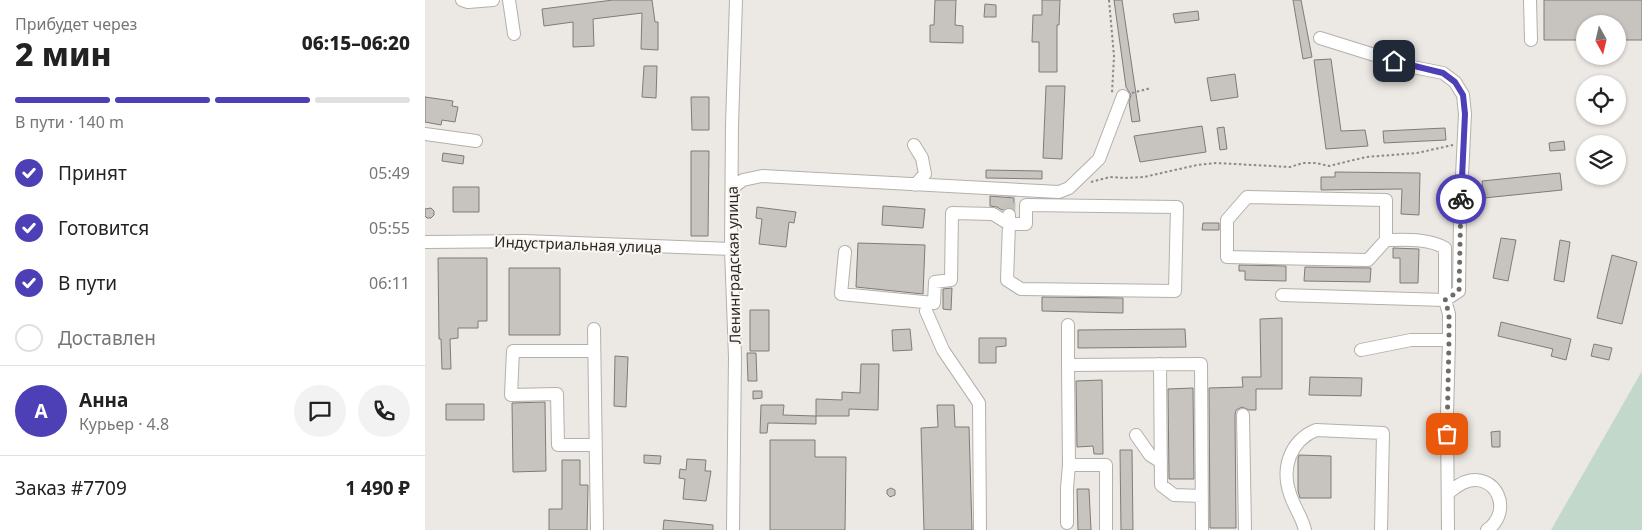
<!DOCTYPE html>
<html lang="ru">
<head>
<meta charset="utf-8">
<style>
  :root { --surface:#fff; --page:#f2f2f2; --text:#222; --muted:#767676; --line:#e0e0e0; --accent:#4d3fb6 }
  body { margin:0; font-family:"Noto Sans",sans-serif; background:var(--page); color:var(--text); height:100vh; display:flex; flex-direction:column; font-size:19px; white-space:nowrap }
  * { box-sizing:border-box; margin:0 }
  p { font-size:16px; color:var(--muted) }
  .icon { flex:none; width:28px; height:28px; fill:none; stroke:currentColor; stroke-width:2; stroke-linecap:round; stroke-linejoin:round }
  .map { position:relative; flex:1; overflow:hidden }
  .drawer { display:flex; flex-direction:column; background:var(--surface); width:425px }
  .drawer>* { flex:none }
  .needle { width:32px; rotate:172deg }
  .fabs { position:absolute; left:1151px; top:15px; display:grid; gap:10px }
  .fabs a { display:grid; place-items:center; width:50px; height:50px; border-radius:50%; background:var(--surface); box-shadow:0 1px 4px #0004; font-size:25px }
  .pin { position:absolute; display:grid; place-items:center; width:42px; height:42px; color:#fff; margin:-21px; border-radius:10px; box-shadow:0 2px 8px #0006 }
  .courier { position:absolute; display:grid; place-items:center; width:50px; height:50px; margin:-25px; border:4px solid #4d3fb6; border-radius:50%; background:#fff; color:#222; box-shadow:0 1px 6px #0007 }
  .head em { font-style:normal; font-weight:800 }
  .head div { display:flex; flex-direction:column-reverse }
  .head { display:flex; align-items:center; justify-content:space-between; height:85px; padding:0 15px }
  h1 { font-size:32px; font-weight:800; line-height:38px }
  .bar { display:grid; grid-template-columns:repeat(4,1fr); gap:8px 5px; align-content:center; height:60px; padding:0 15px }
  .bar i { height:6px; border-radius:4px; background:var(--line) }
  .bar .current { background:var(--accent) }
  .bar p { grid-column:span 4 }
  .line { display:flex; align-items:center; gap:12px; padding:0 15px; border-top:1px solid var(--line) }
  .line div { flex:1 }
  .round { display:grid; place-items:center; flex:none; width:52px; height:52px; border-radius:26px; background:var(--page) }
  ol { padding:0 15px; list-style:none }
  li { display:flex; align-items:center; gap:15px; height:55px }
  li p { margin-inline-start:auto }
  li .icon { padding:5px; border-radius:50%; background:var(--accent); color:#fff; stroke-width:4 }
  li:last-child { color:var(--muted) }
  li i { width:28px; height:28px; border:2px solid var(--line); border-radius:50% }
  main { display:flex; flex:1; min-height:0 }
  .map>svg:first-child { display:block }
</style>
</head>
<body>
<main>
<section class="drawer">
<div class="head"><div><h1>2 мин</h1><p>Прибудет через</p></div><em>06:15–06:20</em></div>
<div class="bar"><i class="current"></i><i class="current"></i><i class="current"></i><i></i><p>В пути · 140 m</p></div>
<ol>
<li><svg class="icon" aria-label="check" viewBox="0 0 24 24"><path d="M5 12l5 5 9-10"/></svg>Принят<p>05:49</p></li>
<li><svg class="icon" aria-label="check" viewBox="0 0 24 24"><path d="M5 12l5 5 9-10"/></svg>Готовится<p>05:55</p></li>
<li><svg class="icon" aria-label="check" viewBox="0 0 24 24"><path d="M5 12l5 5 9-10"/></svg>В пути<p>06:11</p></li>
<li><i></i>Доставлен</li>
</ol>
<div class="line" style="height:90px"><b class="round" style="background:var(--accent);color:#fff">А</b><div><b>Анна</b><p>Курьер · 4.8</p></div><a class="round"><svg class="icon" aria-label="chat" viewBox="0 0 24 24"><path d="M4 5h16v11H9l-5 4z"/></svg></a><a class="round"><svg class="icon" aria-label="phone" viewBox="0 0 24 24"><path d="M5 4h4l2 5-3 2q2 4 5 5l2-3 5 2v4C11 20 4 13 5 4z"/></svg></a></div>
<div class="line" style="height:65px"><div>Заказ #7709</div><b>1 490 ₽</b></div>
</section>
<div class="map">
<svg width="1217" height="530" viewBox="0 0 1217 530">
  <rect width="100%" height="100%" fill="#ece8e3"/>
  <path fill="#c2d8ca" d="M1217 371V530H1126Z"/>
  <path fill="#c7c3be" stroke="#7f7c77" d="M188 0H227L230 22H233V50L216 49 217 13 168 19 169 46 148 47V22L119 26 117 9Z
    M510 0H531L530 25 538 26V43L505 42V25H509Z
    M617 0H635L634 25H632V72H614V42H607L608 15H617Z
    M689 0H697L715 121 707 122 704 102 706 95 701 87Z
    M868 0H876L887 57 878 59Z
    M1119 0H1217V40H1192V24H1160V40H1119Z
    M560 4 571 5V17H559Z
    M773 11 774 20 750 23 748 14Z
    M906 59 916 131 940 130 943 146 901 149 889 60Z
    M219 66H232L231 98 217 97Z
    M810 74 813 97 786 101 782 78Z
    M621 86H640L637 159 618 158Z
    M0 97 28 101 27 106 33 107 30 122 17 120 16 125 0 122Z
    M266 97H284V130H267Z
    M777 126 781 152 715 162 709 136Z
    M799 127 802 149 795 150 792 128Z
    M1020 128 1021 140 959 143 958 131Z
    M1139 141 1140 150 1125 151 1124 143Z
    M266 151H284L283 236H266Z
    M18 153 39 156 38 164 17 161Z
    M561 170 617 171V179L561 178Z
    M910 172 995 173 994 215 976 214 977 189 896 190V177H910Z
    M1135 173 1137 190 1059 198 1057 181Z
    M28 187H54V212H28Z
    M565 196 589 198V209L584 207 577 210 572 207 565 206Z
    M458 206 500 209 498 228 457 225Z
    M332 207 371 212 369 223 364 222 361 247 334 244 337 219 331 218Z
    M6 208 9 211V215L6 218H2L0 216V209Z
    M778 223H794V230H777Z
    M1076 238 1091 240 1083 281 1068 278Z
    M1135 240 1145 242 1139 282 1129 280Z
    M433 243 500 245 498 294 431 287Z
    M968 248 994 249 993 283H975V258H968Z
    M1187 255 1212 262 1197 324 1172 318Z
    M13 258H62V321H53V328H33V338L25 339 26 369H17L16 339H14Z
    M814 265 861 266V281L820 280V271H814Z
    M880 267 946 268 945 282 879 281Z
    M84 268H135V335H84Z
    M527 288 526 310 518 309V289Z
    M617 297 698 298V313L617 311Z
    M325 310H344V351H325Z
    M857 318V389H831V410H824L817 407 811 410 810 415 811 528H785L784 388 818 387 817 377H836L835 319Z
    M1076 322 1146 339 1141 360 1126 356 1128 349 1073 336Z
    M485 329 487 350 468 351 467 330Z
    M760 329 761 347 653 348V330Z
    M554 338H581V346L571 347V363H554Z
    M1169 344 1187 348 1184 360 1166 356Z
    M322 353H331L332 381H323Z
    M190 356 203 357 201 407 189 406Z
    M436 364H454L453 410 424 409V416H391V399L417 400V392L435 393Z
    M885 377 937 378 936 396 884 395Z
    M677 380 678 454H669L668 446 652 447 651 381Z
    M768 388 769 479H744L743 389Z
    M328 391H337V398L328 399Z
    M120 402 121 471 88 472 87 403Z
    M21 404H59V420H21Z
    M336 405H359L358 415 391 416V424L343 423 342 433H335Z
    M512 405H529L530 427H544L547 530H499L496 428 513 427Z
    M1075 431V447H1067L1066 432Z
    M345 440H390V457H421L420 530H345Z
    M695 450H707L708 530H696Z
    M219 455 236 456 235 464 219 463Z
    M874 455 906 456V498H875L873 491V459Z
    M262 459 281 460 280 471H286L281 501 258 499 260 479 254 478 255 469 261 470Z
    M137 460H155V485H163L162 530H124V509H137Z
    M466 488 470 490V495L465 497 462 494V490Z
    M652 489H664L666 530H653Z
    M239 520 288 525V530H238Z"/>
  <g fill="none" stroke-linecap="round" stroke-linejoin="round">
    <path stroke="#c5c2bd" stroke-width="12" stroke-dasharray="12 6" stroke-linecap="butt" d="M584 215 585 195"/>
    <g stroke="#b4b0ab" stroke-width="14">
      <path id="minor" d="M37 0 43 2 68 0
        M84 0 89 34
        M1105 0 1106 40
        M0 134 51 141
        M489 145 497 158 500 174 490 185
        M307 188 318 180 337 176 634 192 644 188 674 159 698 96
        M961 240V200L822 197 802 220V257L943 260 961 240C980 240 1003 238 1020 248V300L1024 314V340L1022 414 1023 530
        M0 242 99 241 306 249
        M420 252 416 294 509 303 510 282 526 280 527 213 568 214 584 224H601V205L752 207 750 291 596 289 582 280 584 224V215
        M857 295 1020 300 1034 291 1035 217 1040 114 1038 95 1030 82 1018 73 988 67 895 38
        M501 311 518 350 554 403 555 530
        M643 325V365
        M169 329 172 530
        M936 350 986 340H1024
        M169 351H88L86 395 132 394 133 445H170
        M735 364 736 485 749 495 777 496
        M818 415 820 530
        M711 435 725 455 736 462
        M1023 493C1029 489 1034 484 1040 482 1071 471 1089 511 1062 530
        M642 523V488L644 465
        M308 530 310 357 306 249 307 125 311 0
        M681 530V465H644L643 365 776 364 777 530
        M880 530C877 517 869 507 865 494 856 468 865 441 891 430L958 433 956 530"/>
    </g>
    <path stroke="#8c8986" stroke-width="2" stroke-dasharray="2.5 2.5" stroke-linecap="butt" d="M684 0 689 56 687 93
      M707 93 726 88
      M666 182 685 177 700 178 719 177 772 165 791 163 865 167 878 163H891L904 166 941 157 992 153 1028 145"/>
    <use href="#minor" stroke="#fff" stroke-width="12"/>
  </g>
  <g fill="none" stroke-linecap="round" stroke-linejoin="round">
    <path stroke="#6e6b68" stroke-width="5" stroke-dasharray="0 9" d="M1022 434 1024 340V314L1020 300 1034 291 1036 199"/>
    <path stroke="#4d3fb6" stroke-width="6" d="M969 61 1018 73 1030 82 1038 95 1040 114 1036 199"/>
  </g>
  <g text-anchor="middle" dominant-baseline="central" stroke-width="4" stroke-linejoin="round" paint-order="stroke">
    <g font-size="15" fill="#2a2826" stroke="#faf5f0">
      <text transform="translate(153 244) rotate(2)">Индустриальная улица</text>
      <text transform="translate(308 265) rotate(-91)">Ленинградская улица</text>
    </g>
  </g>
</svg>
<div class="fabs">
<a><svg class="needle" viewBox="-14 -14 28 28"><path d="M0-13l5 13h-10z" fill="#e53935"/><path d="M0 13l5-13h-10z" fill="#767676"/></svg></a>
<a><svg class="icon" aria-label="locate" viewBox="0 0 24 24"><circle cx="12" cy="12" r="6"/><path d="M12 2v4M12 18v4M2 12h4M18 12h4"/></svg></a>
<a><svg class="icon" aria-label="layers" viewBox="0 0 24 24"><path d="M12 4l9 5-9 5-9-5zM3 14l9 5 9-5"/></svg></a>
</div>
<div class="pin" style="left:1022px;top:434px;background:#ea580c"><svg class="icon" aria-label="bag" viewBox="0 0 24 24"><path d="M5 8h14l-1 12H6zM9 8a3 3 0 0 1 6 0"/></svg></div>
<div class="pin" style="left:969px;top:61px;background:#1f2937"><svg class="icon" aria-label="home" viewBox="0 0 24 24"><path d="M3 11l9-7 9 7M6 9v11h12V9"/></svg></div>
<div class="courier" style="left:1036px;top:199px"><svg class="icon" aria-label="bike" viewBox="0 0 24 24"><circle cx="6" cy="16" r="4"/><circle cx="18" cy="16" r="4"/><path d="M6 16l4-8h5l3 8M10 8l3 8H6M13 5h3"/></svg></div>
</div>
</main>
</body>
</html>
